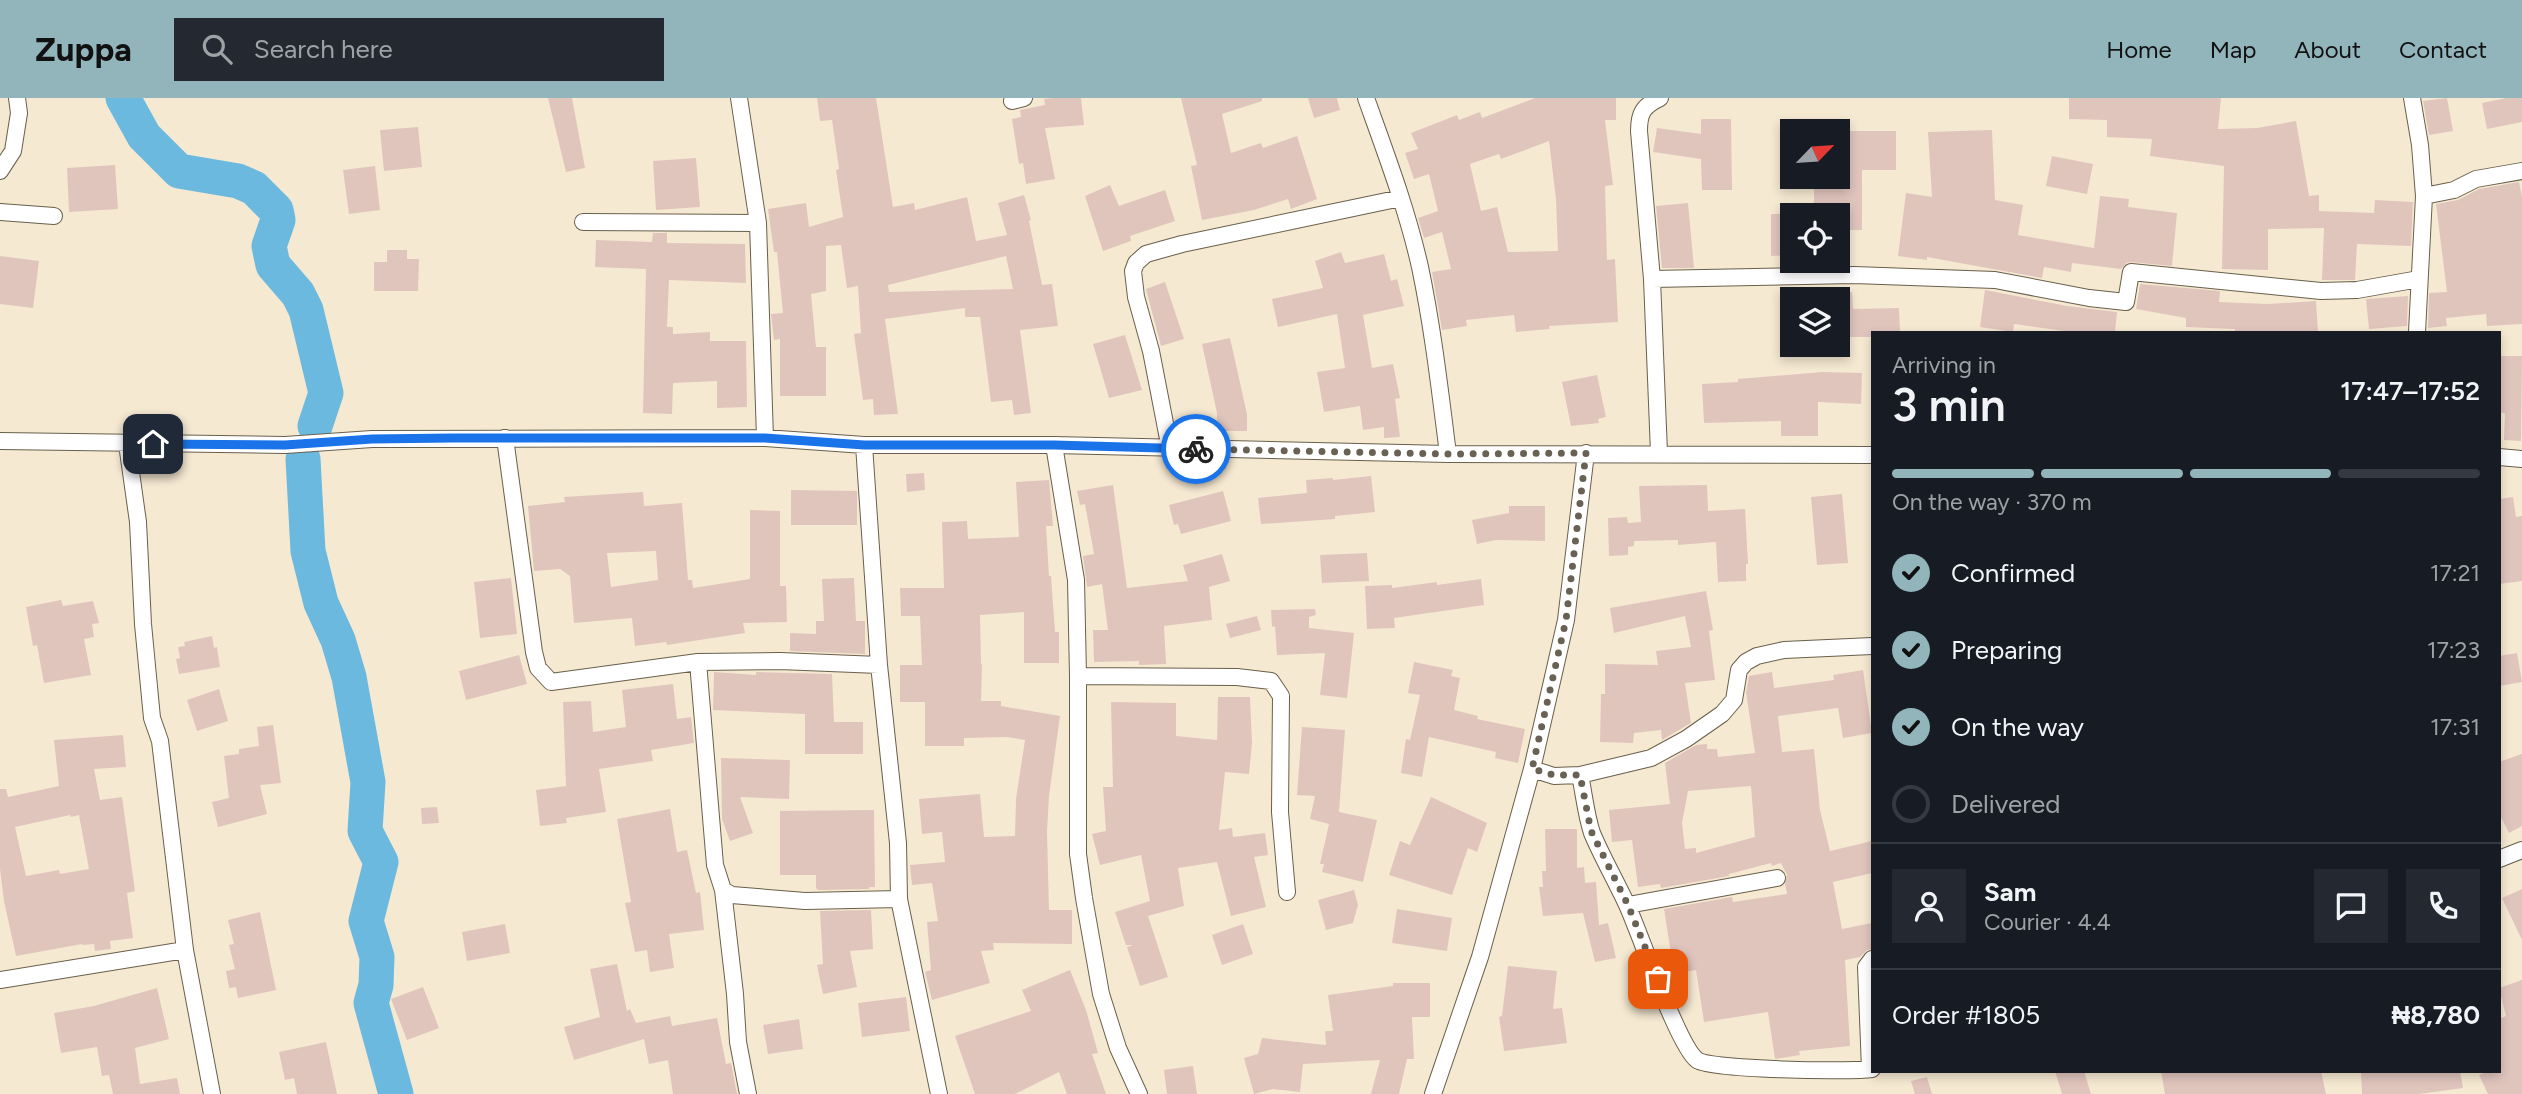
<!DOCTYPE html>
<html lang="en">
<head>
<meta charset="utf-8">
<style>
  :root { --surface:#171b24; --page:#242831; --text:#f1f3f6; --muted:#9ea1a6; --line:#363941; --accent:#92b4bb }
  body { margin:0; font-family:Figtree,sans-serif; background:var(--page); color:var(--text); height:100vh; display:flex; flex-direction:column; font-size:26px; white-space:nowrap }
  * { box-sizing:border-box; margin:0 }
  p { font-size:23px; color:var(--muted) }
  .icon { flex:none; width:38px; height:38px; fill:none; stroke:currentColor; stroke-width:2; stroke-linecap:round; stroke-linejoin:round }
  .map { position:relative; flex:1; overflow:hidden }
  .side { position:absolute; left:1871px; top:233px; width:630px; height:742px; display:flex; flex-direction:column; background:var(--surface); border-radius:0px; box-shadow:0 4px 10px #0003 }
  .side>* { flex:none }
  .needle { width:46px; rotate:65deg }
  .tools { position:absolute; left:1780px; top:21px; display:grid; gap:14px }
  .tools a { display:grid; place-items:center; width:70px; height:70px; border-radius:0px; background:var(--surface); box-shadow:0 4px 10px #0003; font-size:35px }
  .pin { position:absolute; display:grid; place-items:center; width:60px; height:60px; color:#fff; margin:-30px; border-radius:14px; box-shadow:0 4px 10px #0006 }
  .courier { position:absolute; display:grid; place-items:center; width:70px; height:70px; margin:-35px; border:5px solid #1a73e8; border-radius:50%; background:#fff; color:#222; box-shadow:0 2px 9px #0007 }
  .overview em { font-style:normal; font-weight:600 }
  .overview div { display:flex; flex-direction:column-reverse }
  .overview { display:flex; align-items:center; justify-content:space-between; height:119px; padding:0 21px }
  h1 { font-size:46px; font-weight:600; line-height:52px }
  .bar { display:grid; grid-template-columns:repeat(4,1fr); gap:10px 7px; align-content:center; height:84px; padding:0 21px }
  .bar i { height:9px; border-radius:5px; background:var(--line) }
  .bar .selected { background:var(--accent) }
  .bar p { grid-column:span 4 }
  .line { display:flex; align-items:center; gap:18px; padding:0 21px; border-top:2px solid var(--line) }
  .line div { flex:1 }
  .round { display:grid; place-items:center; flex:none; width:74px; height:74px; border-radius:0px; background:var(--page) }
  ol { padding:0 21px; list-style:none }
  li { display:flex; align-items:center; gap:21px; height:77px }
  li p { margin-inline-start:auto }
  li .icon { padding:7px; border-radius:50%; background:var(--accent); color:#111; stroke-width:4 }
  li:last-child { color:var(--muted) }
  li i { width:38px; height:38px; border:4px solid var(--line); border-radius:50% }
  header { display:flex; align-items:center; gap:42px; box-sizing:border-box; height:98px; padding:0 35px; background:var(--accent); color:#111 }
  header strong { font-size:33px }
  nav { display:flex; gap:38px; margin-inline-start:auto; font-size:24px }
  .search { width:490px; height:63px; background:var(--page); display:flex; align-items:center; gap:18px; box-sizing:border-box; padding:0 24px; border-radius:0px; color:var(--muted); font-size:26px }
  .map>svg:first-child { display:block }
</style>
</head>
<body>
<header>
<strong>Zuppa</strong>
<div class="search"><svg class="icon" aria-label="search" viewBox="0 0 24 24"><circle cx="10" cy="10" r="6"/><path d="M15 15l6 6"/></svg>Search here</div>
<nav><a>Home</a><a>Map</a><a>About</a><a>Contact</a></nav>
</header>
<div class="map">
<svg width="2522" height="996" viewBox="0 0 2522 996">
  <rect width="100%" height="100%" fill="#f6e9d2"/>
  <g fill="none" stroke-linecap="round" stroke-linejoin="round">
    <path stroke="#6bb9df" stroke-width="35" d="M123 0 144 38 179 73 238 83 254 90 276 112 278 122 269 148 273 167 298 196 306 212 326 295 315 328
      M303 361 308 453 321 505 338 542 349 579 368 684 365 733 381 764 366 823 377 859 376 887 371 905 396 996"/>
  </g>
  <path fill="#e0c5bd" fill-rule="evenodd" d="M548 0H572L585 70 566 74Z
    M817 0H876L893 109 914 105 915 112 967 99 976 143 1007 137 998 105 1024 97 1031 122 1029 123 1042 187 1052 186 1058 228 1020 232 1031 315 1014 317 1012 302 991 304 980 219H965V210L885 221 898 316 874 317 873 301 863 302 854 236 861 235 858 188 847 190 841 147 826 148V193L811 196 816 249H826V298H780V241L774 242 771 216 783 215 777 154H774L768 111 806 105 809 129 843 119 836 72 839 71 832 22 820 23ZM1006 158 1013 191 889 194 888 187Z
    M1053 0H1081L1084 27 1045 30 1055 81 1026 86 1023 65 1019 66 1012 21 1021 19 1020 12 1045 7 1044 1Z
    M1181 0H1262V3L1222 16 1231 55 1261 45 1263 50 1297 38 1317 101 1291 111 1288 101 1254 112 1202 122 1191 68 1197 67Z
    M1308 0H1337L1340 12 1314 20Z
    M1535 0H1616V22H1605L1613 87 1605 88 1607 162 1615 161 1618 224 1549 228 1550 231 1516 234 1514 217 1466 222 1467 228 1442 232 1432 174 1451 171 1442 134 1424 140 1418 120 1438 113 1429 76 1414 81 1405 55 1418 51 1411 35 1457 17 1459 22 1480 14 1482 20ZM1549 43 1556 101 1558 153 1508 154 1497 109 1481 113 1470 66 1499 56 1501 61Z
    M2069 0H2221L2218 31 2257 30 2296 23 2309 98 2319 97V113L2374 115 2375 102 2413 104 2411 148 2357 146 2355 182H2322L2324 130 2268 131V172L2222 171 2224 68 2150 58 2152 41 2107 39V22L2069 21Z
    M2447 0 2453 33 2429 37 2423 3Z
    M2506 0H2522V24L2487 31 2482 5Z
    M1701 21H1731L1732 92H1702L1701 61 1653 54 1657 30 1701 36Z
    M418 29 422 69 384 73 380 32Z
    M1992 32 1995 102 2023 107 2018 137 2094 150 2100 98 2129 101 2128 109 2177 115 2172 168 2131 164 2126 165 2121 171 2072 165 2071 174 2044 169 2042 180 1927 159V162L1898 158 1906 95 1932 99 1928 34Z
    M1838 33H1896V72H1862V132H1838V117H1814V88H1838Z
    M2052 58 2093 66 2087 96 2046 88Z
    M696 60 700 109 656 112 653 63Z
    M115 67 118 111 69 114 67 70Z
    M375 68 380 112 349 116 343 72Z
    M2519 84 2522 99V226L2487 228 2486 216 2446 220 2447 228 2428 230 2429 195 2447 194 2436 106 2458 102 2479 91Z
    M1110 87 1119 108 1165 92 1175 123 1130 138 1131 143 1103 153 1085 98Z
    M1688 105 1694 170H1662L1656 108Z
    M1771 116H1792V157L1771 158Z
    M653 135H667V145L745 146 746 185 669 182 667 229H673V236L710 234V243H746L747 309 717 310V283L673 285 672 316 643 315 646 171 595 169 596 142 652 144Z
    M387 152H407V161H419L418 193H374V164H387Z
    M1341 154 1345 165 1384 156 1391 183 1397 181 1404 208 1363 217 1372 270 1393 266 1400 300 1395 301 1400 339 1384 340V329L1363 332 1360 308 1324 314 1317 274 1345 270 1337 216 1278 229 1272 201 1323 190 1315 163Z
    M0 158 39 163 33 210 0 206Z
    M1165 184 1184 241 1161 248 1146 191Z
    M2140 186 2220 193 2219 204 2268 206 2316 203 2318 234H2235V231L2186 229V220L2136 211Z
    M1985 192 2067 208 2117 214 2115 234H2071L2014 226 2013 234 1980 229Z
    M1838 194H1852L1853 211 1899 210 1900 234H1872V239H1838Z
    M2408 198 2407 228 2369 231 2366 201Z
    M1125 237 1142 292 1109 300 1093 246Z
    M1230 240 1247 316V333H1217V315L1202 246Z
    M2499 258H2522L2521 343 2504 342 2505 315H2499Z
    M1823 274 1862 275 1861 306 1818 304V338H1781V323L1704 325 1702 286 1738 284V281Z
    M1597 277 1606 319 1598 321 1599 325 1571 328 1562 284Z
    M924 375 925 392 907 394 906 376Z
    M1371 378 1375 414 1335 418V421L1261 426 1258 400 1307 395 1306 382 1333 380V382Z
    M1049 382 1053 428H1046L1049 478H1051L1055 534H1059V565H1024V514L980 517 981 566H982L981 603H1001V608L1060 618 1049 698 1047 734 1049 812H1072V846L993 845 994 852 981 853 990 885 932 902 925 874 931 872 927 824 938 823 932 785 912 787 910 767 945 764 942 734 922 736 919 701 980 696 984 739 1015 738 1016 701 1025 642 1007 639 964 640V648H925V604H900V567H922L920 518H901L900 490H944L942 424 967 423 968 441 1019 439 1016 384Z
    M1113 387 1127 490 1188 483 1183 467 1222 456 1230 483 1209 489 1212 522 1164 528 1166 566 1139 567V563L1094 564 1093 532H1108L1102 486 1087 489 1083 458 1094 456 1085 406 1080 407 1077 393Z
    M1707 387 1708 413 1745 411 1748 466H1746V483L1718 484 1716 444 1678 447V442L1634 443V448L1628 449V457L1609 458 1608 420 1627 419 1628 425 1641 424 1639 388Z
    M791 392 857 393V427H791Z
    M1223 393 1231 423 1181 436 1178 426 1174 427 1169 407Z
    M643 394 644 408 682 405 688 482H692L693 490 750 481V412L780 413V488H786L787 524 743 525 745 535 667 547 666 544 635 548 632 520 574 525 570 478 560 471 534 473 528 408 565 404 564 399ZM656 453 658 482 611 489 607 455Z
    M1842 396 1848 465 1817 467 1811 399Z
    M2513 399 2516 419 2522 418V483L2499 486V401Z
    M1509 408H1545V443L1496 442 1477 446 1472 422 1509 415Z
    M1367 455 1369 483 1322 485 1320 457Z
    M511 480 517 536 480 540 474 484Z
    M854 480 856 523H865V556L790 553V535L816 536V523H824L822 481Z
    M1481 481 1484 507 1394 520 1395 530 1367 531 1365 488 1392 487V490L1437 484V487Z
    M1706 493 1713 532 1709 533 1715 582 1685 585 1691 625 1662 642 1661 632 1634 635 1633 645 1600 644 1601 596H1605V566L1658 567 1656 553 1691 549 1685 518 1614 535 1610 510Z
    M61 502 63 508 93 503 99 525 92 526 94 539 84 541 91 577 44 585 37 547 33 548 26 509Z
    M1315 511 1316 517 1309 519V530L1354 535 1347 600 1320 597 1325 555 1277 557 1275 528 1272 529 1271 512Z
    M1257 518 1261 532 1230 540 1226 526Z
    M212 538 214 550 217 549 220 569 179 576 176 561 180 560 178 549 185 548 184 544Z
    M2517 555 2522 584 2499 588V558Z
    M519 557 527 586 466 602 459 573Z
    M1414 564 1453 572 1451 578 1460 580 1454 612 1478 618 1477 621 1525 631 1518 665 1495 660 1496 654 1429 639 1422 679 1401 675 1406 641 1410 642 1420 597 1408 595Z
    M1863 572 1872 635 1843 640 1838 610 1778 618 1782 654 1814 651 1820 712 1830 753 1872 743V775L1833 784 1842 831 1872 825V851L1867 852 1860 859 1845 862 1850 948 1799 953 1800 957 1775 961 1768 914 1704 924 1696 872 1678 875 1674 855 1671 856 1664 811 1732 799 1733 804 1787 796 1785 786 1787 777 1781 765 1772 768 1771 765 1729 776V778L1661 790 1660 786 1638 789 1632 742 1612 744 1609 712 1670 706 1665 665 1696 647 1707 646V651H1717L1718 659 1755 655 1746 594 1749 578 1772 574 1774 590 1834 582 1833 577ZM1751 688 1755 739 1696 755V750L1685 751 1682 725 1688 693Z
    M714 574 756 577V574L832 576 834 624H863V656H805V616L713 612Z
    M673 586 677 621 691 619 694 645 651 652 653 663 599 671 606 714 566 720 567 725 540 728 536 692 566 688 563 604 591 603 593 634 626 629 622 592Z
    M219 591 228 623 197 633 187 602Z
    M1218 599H1250L1252 645 1249 676 1225 674 1219 732 1232 730 1233 739 1265 735 1268 757 1254 759 1266 809 1231 818 1217 764 1178 770 1184 808 1148 818 1168 879 1140 888 1127 849 1133 847H1126L1115 814 1150 803 1141 757 1100 767 1092 736 1106 733 1103 689H1113L1111 604 1176 605V638L1217 642Z
    M273 627 281 685 260 687 267 716 218 729 212 704 229 700 224 658 239 656V651L259 648 257 629Z
    M1302 629 1345 632 1339 714 1377 722 1363 784 1322 774 1324 766H1320L1329 726 1310 721 1315 698 1297 697Z
    M123 637 126 669 94 671 100 702 122 699 135 793 127 795 133 840 110 843 111 851 95 853 94 846 82 847V846L16 858 4 803 0 771V691H6L8 699 59 688 54 642ZM70 717 71 719 79 717 89 771 60 776 59 772 26 778 15 729Z
    M2522 656V728L2509 735 2499 715V664Z
    M721 660 790 662 789 701 740 699 753 735 730 743 722 721Z
    M1431 699 1487 725 1477 754 1468 750 1452 797 1389 777 1400 743 1410 747Z
    M437 709 439 725 422 726 421 710Z
    M670 711 677 754 687 752 696 795 700 794 704 832 669 836 674 870 650 874 647 852 635 854 625 805 631 804 617 721Z
    M874 712 875 789H869V791L818 792 816 790V777H780V713Z
    M1545 731H1577V770L1584 769 1585 785 1596 784 1599 827 1608 825 1616 860 1595 864 1583 815 1543 818 1539 789H1543L1542 773H1546Z
    M2522 791V842L2502 800Z
    M1354 792 1358 807 1353 825 1326 832 1318 802Z
    M1397 811 1452 820 1447 853 1392 845Z
    M871 812 873 851 850 853 857 889 823 896 817 867 823 866 820 813Z
    M260 814 276 892 238 900 236 889 229 890 226 873 235 871 229 847 234 846 228 822Z
    M505 826 510 855 467 863 462 834Z
    M1243 826 1253 856 1222 867 1212 837Z
    M617 866 627 913 630 911 636 925 670 918 672 928 717 920 726 966 731 965 737 996H673L668 962 649 966 644 941 574 962 564 929 600 919 590 871Z
    M1508 868 1557 873 1553 911 1562 910 1567 945 1504 953 1499 919 1502 918Z
    M1070 872 1086 912 1098 955 1092 956 1106 996H1067L1059 974 1015 996H975L955 938 1031 913 1022 892Z
    M2522 882V996H2488L2479 977 2489 973H2499V921L2506 918 2499 890Z
    M1393 885H1430V919H1412L1414 961H1407L1399 996H1371L1380 962 1303 966 1300 994 1273 991 1254 996 1244 960 1258 956 1262 940 1326 947 1325 933H1333L1328 897 1393 888Z
    M423 889 439 930 407 942 391 901Z
    M157 890 169 941 135 950 140 986 177 980 180 996H113L109 977 102 978 97 949 61 955 54 915 94 908Z
    M906 899 910 933 862 939 858 905Z
    M799 921 803 951 768 956 763 927Z
    M326 944 337 996H297L294 980 285 982 279 954Z
    M1193 968 1197 996H1167L1164 972Z
    M2055 973H2084L2091 996H2062Z
    M2161 973H2321L2326 996H2165Z
    M2361 973H2460L2463 990 2419 996H2362Z
    M1927 979 1932 996H1915L1911 983Z"/>
  <g fill="none" stroke-linecap="round" stroke-linejoin="round">
    <g stroke="#695f4b" stroke-width="18">
      <path id="minor" d="M739 0 758 125 765 340
        M1366 0C1386 56 1407 111 1420 169 1433 231 1440 293 1448 356
        M2412 0 2420 47 2424 98 2417 234
        M1012 3 1024 0
        M0 73 13 53 19 15 17 0
        M2424 98 2454 92 2476 81 2522 73
        M0 114 54 118
        M583 124 758 125
        M1652 181 1854 177 1995 182 2089 200 2126 204 2131 174 2321 193 2357 192 2419 181
        M505 340 534 554 538 570 551 584 698 564 780 563 879 567
        M0 343 285 347 372 341 765 340 864 347H1054L1448 356 1872 357
        M127 346 138 424 143 526 152 620 160 643 185 852 212 996
        M864 347 879 567 898 745 899 801 939 996
        M1054 347 1076 482 1078 578V756L1084 800 1101 896 1118 950 1139 996
        M1170 351 1151 253 1136 199 1133 173 1136 165 1146 156 1182 146 1401 100
        M1659 355 1652 181 1639 33C1639 15 1643 8 1660 0
        M2499 359 2522 361
        M698 564 715 767 723 792 732 797 805 803 899 801
        M1078 578 1237 579 1271 583 1281 598 1280 714 1287 794
        M1532 671 1554 678 1580 677C1584 696 1586 717 1592 735 1602 759 1616 783 1627 807 1640 835 1678 948 1697 962 1710 972 1851 974 1872 971
        M1580 677 1651 660 1686 641 1722 616 1734 602 1739 572 1746 564 1757 558 1784 552 1872 548
        M2499 761 2522 752
        M723 792 735 896 738 944 748 996
        M1628 807 1777 780
        M0 882 185 852
        M1870 971 1866 869 1872 861
        M1433 996 1480 859 1532 671 1566 522 1586 355"/>
    </g>
    <use href="#minor" stroke="#fff" stroke-width="16"/>
  </g>
  <g fill="none" stroke-linecap="round" stroke-linejoin="round">
    <path stroke="#686154" stroke-width="7" stroke-dasharray="0 12.6" d="M1196 351 1448 356 1586 355 1566 522 1532 671 1554 677H1580L1591 733 1628 807 1658 881"/>
    <path stroke="#1a73e8" stroke-width="9" d="M153 346 285 347 372 341 452 340H765L864 347H1054L1196 351"/>
  </g>
</svg>
<div class="tools">
<a><svg class="needle" viewBox="-14 -14 28 28"><path d="M0-13l5 13h-10z" fill="#e53935"/><path d="M0 13l5-13h-10z" fill="#9ea1a6"/></svg></a>
<a><svg class="icon" aria-label="locate" viewBox="0 0 24 24"><circle cx="12" cy="12" r="6"/><path d="M12 2v4M12 18v4M2 12h4M18 12h4"/></svg></a>
<a><svg class="icon" aria-label="layers" viewBox="0 0 24 24"><path d="M12 4l9 5-9 5-9-5zM3 14l9 5 9-5"/></svg></a>
</div>
<div class="pin" style="left:1658px;top:881px;background:#ea580c"><svg class="icon" aria-label="bag" viewBox="0 0 24 24"><path d="M5 8h14l-1 12H6zM9 8a3 3 0 0 1 6 0"/></svg></div>
<div class="pin" style="left:153px;top:346px;background:#1f2937"><svg class="icon" aria-label="home" viewBox="0 0 24 24"><path d="M3 11l9-7 9 7M6 9v11h12V9"/></svg></div>
<div class="courier" style="left:1196px;top:351px"><svg class="icon" aria-label="bike" viewBox="0 0 24 24"><circle cx="6" cy="16" r="4"/><circle cx="18" cy="16" r="4"/><path d="M6 16l4-8h5l3 8M10 8l3 8H6M13 5h3"/></svg></div>
<section class="side">
<div class="overview"><div><h1>3 min</h1><p>Arriving in</p></div><em>17:47–17:52</em></div>
<div class="bar"><i class="selected"></i><i class="selected"></i><i class="selected"></i><i></i><p>On the way · 370 m</p></div>
<ol>
<li><svg class="icon" aria-label="check" viewBox="0 0 24 24"><path d="M5 12l5 5 9-10"/></svg>Confirmed<p>17:21</p></li>
<li><svg class="icon" aria-label="check" viewBox="0 0 24 24"><path d="M5 12l5 5 9-10"/></svg>Preparing<p>17:23</p></li>
<li><svg class="icon" aria-label="check" viewBox="0 0 24 24"><path d="M5 12l5 5 9-10"/></svg>On the way<p>17:31</p></li>
<li><i></i>Delivered</li>
</ol>
<div class="line" style="height:126px"><a class="round"><svg class="icon" aria-label="person" viewBox="0 0 24 24"><circle cx="12" cy="8" r="4"/><path d="M4 21q1-7 8-7t8 7"/></svg></a><div><b>Sam</b><p>Courier · 4.4</p></div><a class="round"><svg class="icon" aria-label="chat" viewBox="0 0 24 24"><path d="M4 5h16v11H9l-5 4z"/></svg></a><a class="round"><svg class="icon" aria-label="phone" viewBox="0 0 24 24"><path d="M5 4h4l2 5-3 2q2 4 5 5l2-3 5 2v4C11 20 4 13 5 4z"/></svg></a></div>
<div class="line" style="height:91px"><div>Order #1805</div><b>₦8,780</b></div>
</section>
</div>
</body>
</html>
